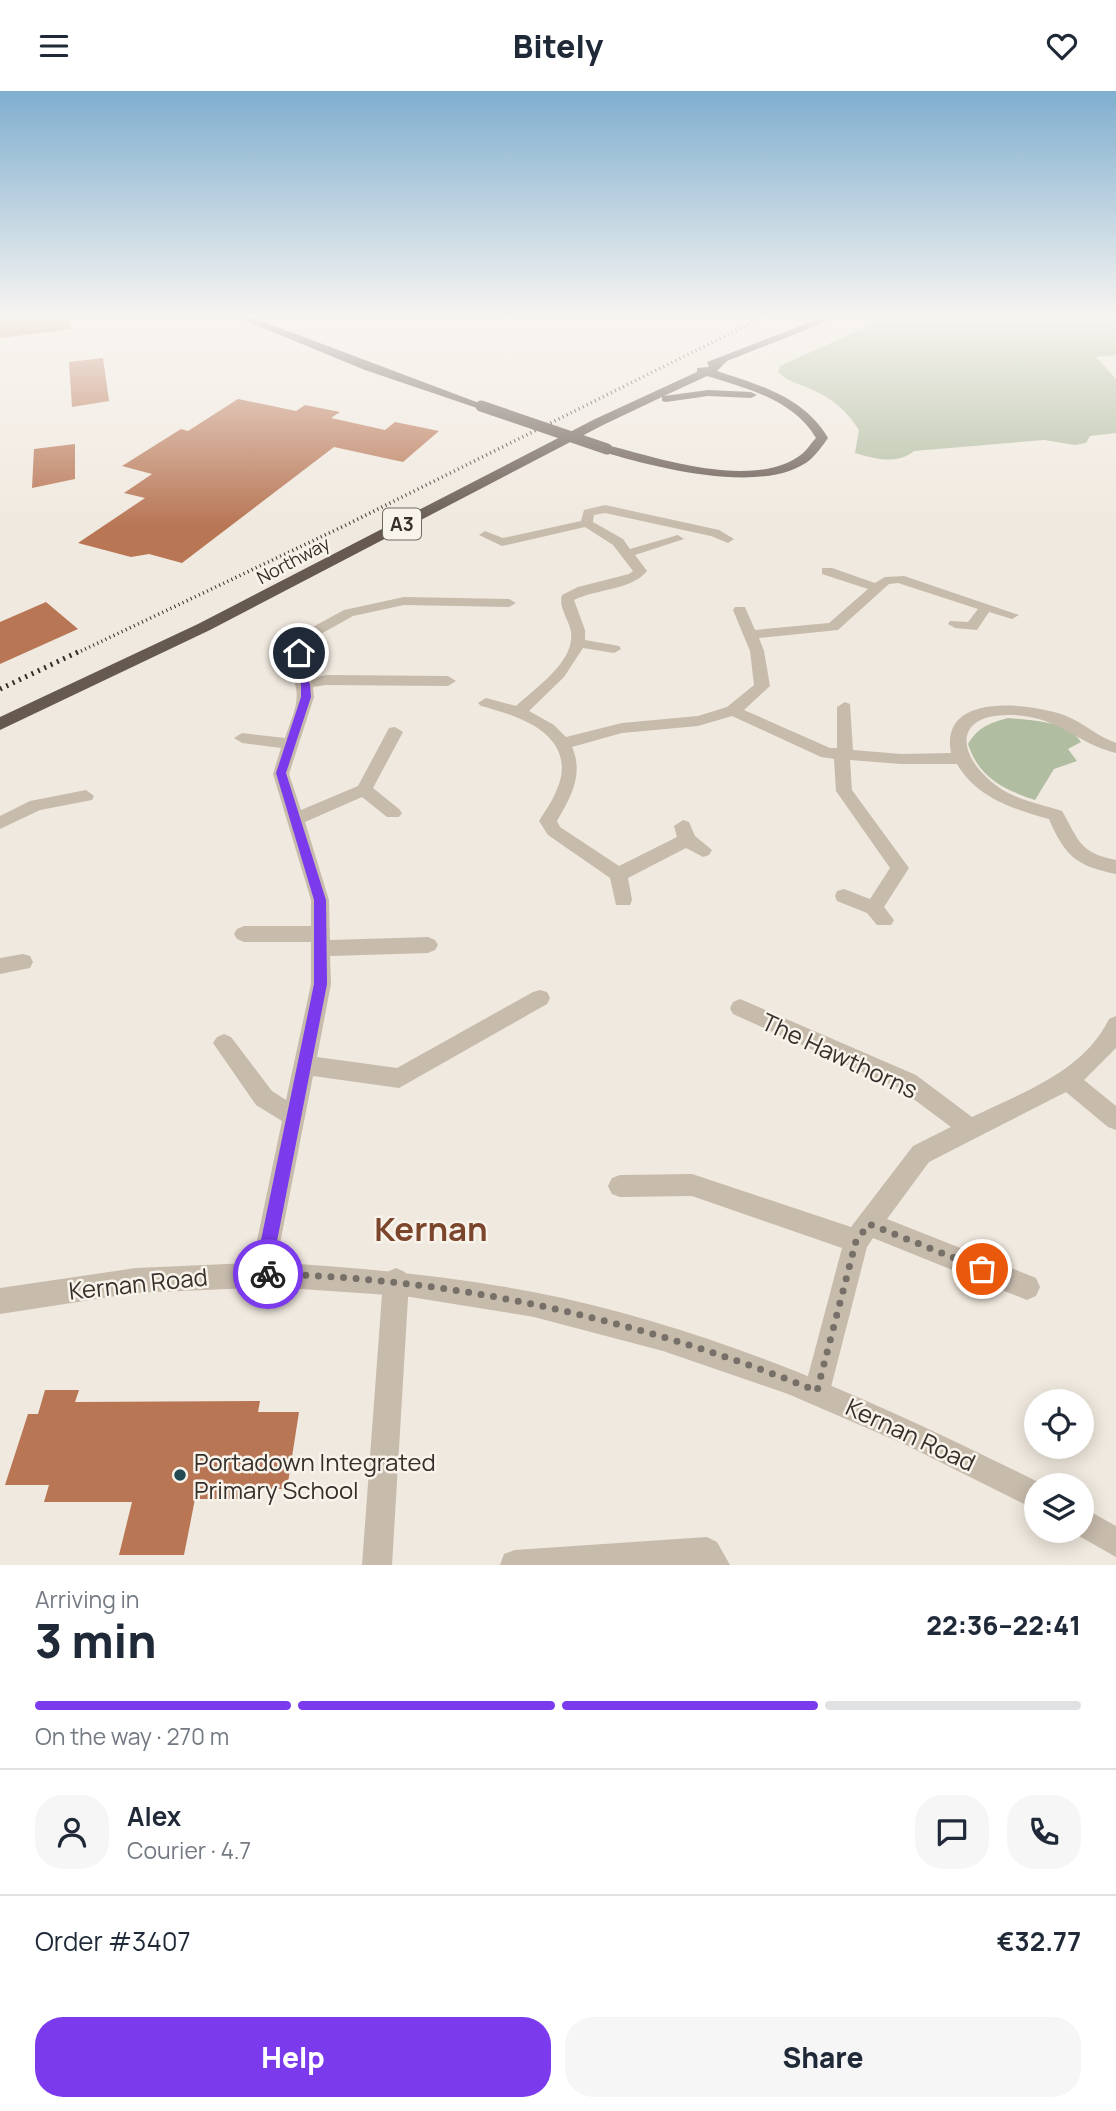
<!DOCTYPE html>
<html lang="en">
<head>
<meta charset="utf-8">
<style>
  :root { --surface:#fff; --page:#f6f6f7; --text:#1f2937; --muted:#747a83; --line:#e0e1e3; --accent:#7c3aed }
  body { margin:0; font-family:Manrope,sans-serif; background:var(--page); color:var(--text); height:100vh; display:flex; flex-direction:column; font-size:26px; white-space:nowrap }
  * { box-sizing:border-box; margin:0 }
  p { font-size:23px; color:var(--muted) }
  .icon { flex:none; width:38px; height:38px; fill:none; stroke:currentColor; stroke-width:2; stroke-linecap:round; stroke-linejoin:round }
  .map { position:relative; height:1474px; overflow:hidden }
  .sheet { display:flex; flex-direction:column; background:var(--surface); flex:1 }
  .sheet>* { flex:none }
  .buttons { position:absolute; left:1024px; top:1298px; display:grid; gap:14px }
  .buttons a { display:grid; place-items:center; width:70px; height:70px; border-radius:50%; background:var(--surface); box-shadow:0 4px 18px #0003; font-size:35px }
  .pin { position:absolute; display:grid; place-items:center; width:60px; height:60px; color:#fff; margin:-30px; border:4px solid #fff; border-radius:50%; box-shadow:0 2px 7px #0007 }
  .courier { position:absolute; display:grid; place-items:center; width:70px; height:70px; margin:-35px; border:5px solid #7c3aed; border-radius:50%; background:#fff; color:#222; box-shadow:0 2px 9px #0007 }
  .headline em { font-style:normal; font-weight:800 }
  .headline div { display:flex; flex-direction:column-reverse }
  .headline { display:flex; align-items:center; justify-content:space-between; height:119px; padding:0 35px }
  h1 { font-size:46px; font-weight:800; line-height:52px }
  .bar { display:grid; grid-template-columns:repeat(4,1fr); gap:10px 7px; align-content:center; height:84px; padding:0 35px }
  .bar i { height:9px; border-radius:5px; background:var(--line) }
  .bar .active { background:var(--accent) }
  .bar p { grid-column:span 4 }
  .line { display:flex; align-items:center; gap:18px; padding:0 35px; border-top:2px solid var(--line) }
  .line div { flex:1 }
  .round { display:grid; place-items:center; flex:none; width:74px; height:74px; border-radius:28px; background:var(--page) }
  .button { display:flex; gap:14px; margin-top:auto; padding:14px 35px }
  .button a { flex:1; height:80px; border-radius:28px; background:var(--accent); color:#fff; font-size:28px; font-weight:800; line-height:80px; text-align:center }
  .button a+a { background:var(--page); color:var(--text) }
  header { display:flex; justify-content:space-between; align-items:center; height:91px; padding:0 35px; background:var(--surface); font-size:32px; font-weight:800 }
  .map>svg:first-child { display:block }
</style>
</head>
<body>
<header><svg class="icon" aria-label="menu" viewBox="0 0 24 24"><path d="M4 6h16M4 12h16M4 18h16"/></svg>Bitely<svg class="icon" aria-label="heart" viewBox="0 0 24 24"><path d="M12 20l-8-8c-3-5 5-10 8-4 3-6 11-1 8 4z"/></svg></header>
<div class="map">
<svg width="1116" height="1474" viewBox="0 0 1116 1474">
  <rect width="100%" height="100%" fill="#f0e9df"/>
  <path fill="#b1bda0" d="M884 228H1115L1116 264 1096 266 1116 288V342L1090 345 1086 352 1075 354 1044 349 914 360C897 374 875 368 855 362L859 339C847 320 833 308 813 299 800 293 788 291 778 281L780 275Z
    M1008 627C1031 629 1068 630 1081 651L1068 658 1077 670 1054 678 1035 709C1003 698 979 687 968 653 978 636 990 632 1008 627Z"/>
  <path fill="#b87655" d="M0 228H70L71 238 0 247Z
    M103 267 109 310 72 316 69 271Z
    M238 308 296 320 305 314 340 321 331 327 385 339 395 331 439 340 403 371 334 356 182 472 149 463 131 466 78 452 145 407 124 402 152 383 122 375 181 338 188 340Z
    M75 353V388L32 397 34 358Z
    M46 511 78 538 0 573V531Z
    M45 1299H79L75 1311 260 1310 258 1321H299L287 1398H241L239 1408H195L184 1464H119L132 1411H44L49 1394H5L28 1323H38Z"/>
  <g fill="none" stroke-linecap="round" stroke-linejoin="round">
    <path fill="#c7bbac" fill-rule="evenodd" d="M605 414 719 439 734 448 728 452 711 445 605 422 594 424 593 431 623 448 630 458 678 444 684 448 635 464 647 480C632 499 596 498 574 509L585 539V549L619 555 621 558 614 562 583 557 564 586 529 620 554 634 566 646 622 632 698 625 727 616 754 594 750 560 733 519 735 516H745L755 539 829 532 868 498 822 483V477H832L875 492 885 486 904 485 1019 524 1012 528 989 521 977 539 955 537 948 533 950 530 968 531 978 518 898 492 889 493 838 539 759 547 764 560 770 595 744 619 830 657H837V616L845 611 850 613 853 659 901 663 951 662C939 601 1029 612 1064 624 1082 631 1097 645 1116 652V662C1076 652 1058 625 1012 624 951 622 957 666 997 695 1016 709 1040 713 1062 720 1079 749 1079 762 1116 769V783C1076 775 1065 765 1049 728 1013 718 977 707 957 673H901L850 669 852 699 909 777 884 816 894 829 891 834H877L867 822 837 810 835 805 837 800 844 798 870 808 890 777 836 700 834 668 821 666 732 625 698 635 622 642 572 656C584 683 571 706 557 730L560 736 619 775 677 746 674 735 683 729 689 731 695 745 712 759 709 764 703 766 686 757 628 787 632 809 630 814H616L610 787 548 744 539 730C548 716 557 703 561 686 569 640 515 624 481 615L478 612 486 607 516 615C535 597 575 571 571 541 569 528 558 517 562 504L578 496 629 483 633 480 613 454 585 436 502 455 479 444 485 440 503 447 581 430 584 419Z
      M404 506 509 508 516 512 509 516 404 514 353 525 310 549 302 576 309 588 326 584 448 585 456 590 448 595 326 594 313 596 314 606 289 683 301 719 358 695 389 637 395 636 403 641 373 697 399 718 402 722 399 726H387L362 706 305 731 329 809 330 849 428 846 435 849 438 854 435 859 428 862 330 865 331 893 317 966 397 977 533 901 540 899 547 901 550 907 547 913 399 997 313 985 274 1183 271 1192 262 1195 253 1192 250 1183 282 1030 256 1014 213 952 217 946 224 943 231 946 272 1000 286 1009 311 893V851H244L237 848 234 843 237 838 244 835H311V809L273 683 281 657 242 652 234 647 242 642 285 647C295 617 304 605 288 576L298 544 344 519Z
      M86 699 94 705 92 709 40 719 0 738V725L30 710Z
      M23 863 30 865 33 871 30 877 0 883V867Z
      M740 908 916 984 972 1026C1023 1001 1083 981 1109 928L1116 925V957L1084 989 1116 1015V1039L1108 1036 1066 1001 929 1071 887 1128 1036 1187 1040 1196 1036 1205 1027 1209 873 1147 867 1156 830 1300 826 1309 817 1313 808 1309 804 1300 842 1157 692 1105 620 1106 612 1103 608 1095 612 1087 620 1084 692 1083 851 1136 913 1055 951 1036 900 998 733 923 730 917 733 911Z
      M396 1177 405 1181 409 1190 392 1474H362L383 1190 387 1181Z
      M707 1446 717 1451 730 1474H500L504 1463 515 1459Z"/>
    <path fill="#c7bbac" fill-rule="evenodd" d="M271 1171C359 1177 446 1184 533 1201 714 1236 882 1313 1046 1395H1036V1419L904 1353 788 1303 663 1260 534 1226 404 1205 271 1196 136 1202 0 1223V1197L136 1177Z
      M1082 1416 1116 1435V1466L1072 1441 1082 1440Z"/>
    <path fill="#665950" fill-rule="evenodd" d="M241 228H256L487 315 477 317 365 279Z
      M818 228H833L727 270 717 280C759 294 804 306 828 347 823 354 817 362 811 368 766 406 654 376 603 361V355L607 354C658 367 755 400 802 363 807 359 811 352 816 347 794 309 746 297 707 285L664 305 708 299 751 301 757 304 751 307 708 305 666 311 662 310V306L603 334 210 539 0 639V626L198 533 595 328 697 281V277L709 276 707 271Z"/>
    <path stroke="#362f2a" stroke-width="3.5" stroke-dasharray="1 3.5" stroke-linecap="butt" d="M77 562 344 435 759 228"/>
    <path stroke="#362f2a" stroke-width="5" stroke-dasharray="2 5" stroke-linecap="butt" d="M0 598 80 560"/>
    <path stroke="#665950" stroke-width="11" d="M481 315 607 358"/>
  </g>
  <linearGradient id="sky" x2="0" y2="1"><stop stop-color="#7faecf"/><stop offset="0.52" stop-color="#f8f5f1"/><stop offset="1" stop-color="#f8f5f1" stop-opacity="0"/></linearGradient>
  <rect width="1116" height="435" fill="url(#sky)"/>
  <path fill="#7c3aed" d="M296 560 304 562 300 576 310 593 311 606 286 682 326 809 327 893 272 1176 276 1183 274 1189 262 1191 254 1183 314 893V809L276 682 301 606V593L290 576Z"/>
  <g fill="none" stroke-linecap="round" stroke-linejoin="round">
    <path stroke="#777069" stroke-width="7" stroke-dasharray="0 12.6" d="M268 1183C458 1187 641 1229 817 1300L856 1150 869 1133 982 1178"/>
  </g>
  <circle fill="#244b53" stroke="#f8f3eb" stroke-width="2.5" cx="180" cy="1384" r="7"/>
  <g text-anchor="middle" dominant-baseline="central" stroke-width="5" stroke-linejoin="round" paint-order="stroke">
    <g font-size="18" fill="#362f2a" stroke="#f8f3eb">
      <text transform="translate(293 469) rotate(-28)">Northway</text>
    </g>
    <rect fill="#f8f3eb" stroke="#706a64" stroke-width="2" x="383" y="417.5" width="38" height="31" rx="5"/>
    <g font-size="19" font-weight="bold" fill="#362f2a">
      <text x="402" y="433">A3</text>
    </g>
    <g font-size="24" fill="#362f2a" stroke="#f8f3eb">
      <text transform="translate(840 964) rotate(25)">The Hawthorns</text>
      <text transform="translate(138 1192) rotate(-6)">Kernan Road</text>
      <text transform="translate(911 1343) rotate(25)">Kernan Road</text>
    </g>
    <g font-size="24" fill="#362f2a" stroke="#f8f3eb" text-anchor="start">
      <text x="194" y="1370">Portadown Integrated<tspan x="194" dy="28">Primary School</tspan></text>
    </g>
    <g font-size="33" font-weight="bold" fill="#7c462c" stroke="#f8f3eb">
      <text x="431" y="1137">Kernan</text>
    </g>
  </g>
</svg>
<div class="buttons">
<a><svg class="icon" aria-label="locate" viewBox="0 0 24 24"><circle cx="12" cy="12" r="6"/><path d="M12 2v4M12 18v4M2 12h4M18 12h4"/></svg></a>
<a><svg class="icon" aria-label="layers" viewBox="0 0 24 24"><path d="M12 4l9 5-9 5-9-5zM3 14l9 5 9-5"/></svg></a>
</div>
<div class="pin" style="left:982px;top:1178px;background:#ea580c"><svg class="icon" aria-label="bag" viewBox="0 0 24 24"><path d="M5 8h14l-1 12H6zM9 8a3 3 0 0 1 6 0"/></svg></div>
<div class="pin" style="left:299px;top:562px;background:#1f2937"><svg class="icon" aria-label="home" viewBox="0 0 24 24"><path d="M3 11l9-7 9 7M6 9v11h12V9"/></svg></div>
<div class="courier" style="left:268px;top:1183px"><svg class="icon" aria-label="bike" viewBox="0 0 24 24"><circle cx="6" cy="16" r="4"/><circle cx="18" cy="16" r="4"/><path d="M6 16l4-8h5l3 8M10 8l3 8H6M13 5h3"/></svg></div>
</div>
<section class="sheet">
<div class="headline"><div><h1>3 min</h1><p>Arriving in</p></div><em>22:36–22:41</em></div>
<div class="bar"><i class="active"></i><i class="active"></i><i class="active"></i><i></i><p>On the way · 270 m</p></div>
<div class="line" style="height:126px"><a class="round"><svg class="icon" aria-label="person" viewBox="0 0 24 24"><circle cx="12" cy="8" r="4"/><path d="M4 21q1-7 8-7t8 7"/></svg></a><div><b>Alex</b><p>Courier · 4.7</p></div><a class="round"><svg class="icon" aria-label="chat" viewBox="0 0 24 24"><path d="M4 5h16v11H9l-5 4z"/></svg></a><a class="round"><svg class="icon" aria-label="phone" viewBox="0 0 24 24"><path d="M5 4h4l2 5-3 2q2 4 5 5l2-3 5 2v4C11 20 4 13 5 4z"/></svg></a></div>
<div class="line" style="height:91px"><div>Order #3407</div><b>€32.77</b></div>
<div class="button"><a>Help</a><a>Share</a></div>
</section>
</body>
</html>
